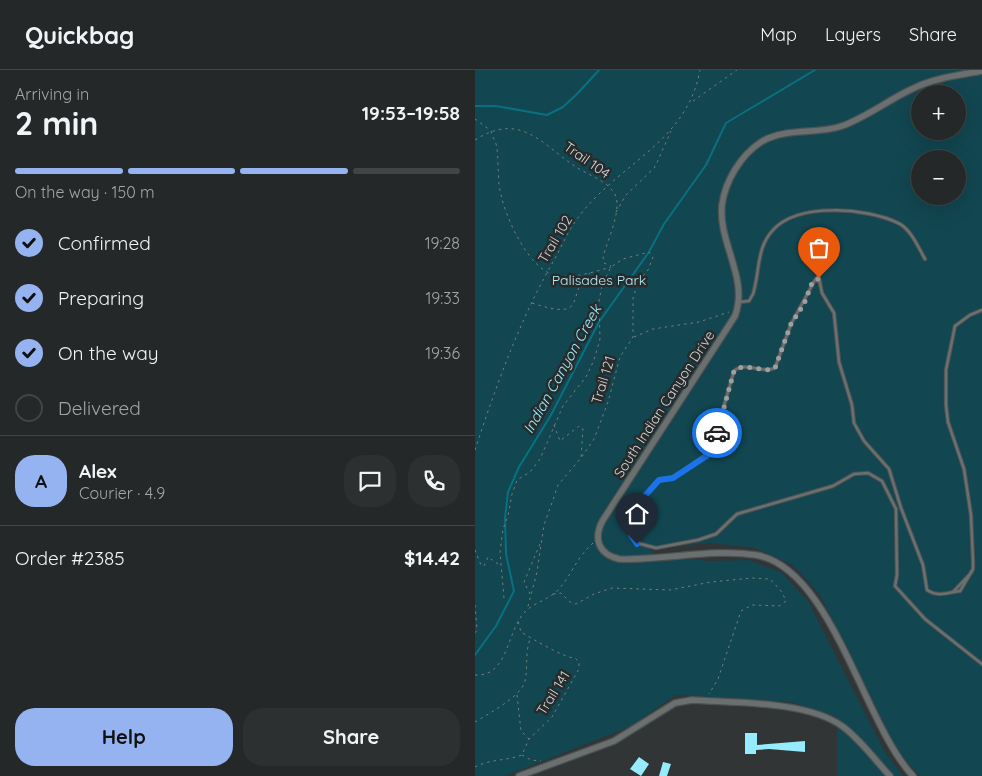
<!DOCTYPE html>
<html lang="en">
<head>
<meta charset="utf-8">
<style>
  :root { --surface:#252828; --page:#2d3030; --text:#f1f3f6; --muted:#a3a6a8; --line:#424445; --accent:#95b2f1 }
  body { margin:0; font-family:Quicksand,sans-serif; background:var(--page); color:var(--text); height:100vh; display:flex; flex-direction:column; font-size:19px; white-space:nowrap }
  * { box-sizing:border-box; margin:0 }
  p { font-size:16px; color:var(--muted) }
  .icon { flex:none; width:28px; height:28px; fill:none; stroke:currentColor; stroke-width:2; stroke-linecap:round; stroke-linejoin:round }
  .map { position:relative; flex:1; overflow:hidden }
  .details { display:flex; flex-direction:column; background:var(--surface); width:475px }
  .details>* { flex:none }
  .buttons { position:absolute; left:436px; top:15px; display:grid; gap:10px }
  .buttons a { display:grid; place-items:center; width:55px; height:55px; border-radius:50%; background:var(--surface); box-shadow:0 5px 20px #0002,0 0 0 1px var(--line); font-size:25px }
  .pin { position:absolute; display:grid; place-items:center; width:42px; height:42px; color:#fff; margin:-51px -21px; border-radius:50% 50% 50% 0; rotate:-45deg; box-shadow:0 0 5px #0007 }
  .pin .icon { rotate:45deg }
  .courier { position:absolute; display:grid; place-items:center; width:50px; height:50px; margin:-25px; border:4px solid #1a73e8; border-radius:50%; background:#fff; color:#222; box-shadow:0 1px 6px #0007 }
  .summary em { font-style:normal; font-weight:700 }
  .summary div { display:flex; flex-direction:column-reverse }
  .summary { display:flex; align-items:center; justify-content:space-between; height:85px; padding:0 15px }
  h1 { font-size:32px; font-weight:700; line-height:38px }
  .bar { display:grid; grid-template-columns:repeat(4,1fr); gap:8px 5px; align-content:center; height:60px; padding:0 15px }
  .bar i { height:6px; border-radius:4px; background:var(--line) }
  .bar .active { background:var(--accent) }
  .bar p { grid-column:span 4 }
  .line { display:flex; align-items:center; gap:12px; padding:0 15px; border-top:1px solid var(--line) }
  .line div { flex:1 }
  .round { display:grid; place-items:center; flex:none; width:52px; height:52px; border-radius:20px; background:var(--page) }
  ol { padding:0 15px; list-style:none }
  li { display:flex; align-items:center; gap:15px; height:55px }
  li p { margin-inline-start:auto }
  li .icon { padding:5px; border-radius:50%; background:var(--accent); color:#111; stroke-width:4 }
  li:last-child { color:var(--muted) }
  li i { width:28px; height:28px; border:2px solid var(--line); border-radius:50% }
  .action { display:flex; gap:10px; margin-top:auto; padding:10px 15px }
  .action a { flex:1; height:58px; border-radius:20px; background:var(--accent); color:#111; font-size:20px; font-weight:700; line-height:58px; text-align:center }
  .action a+a { background:var(--page); color:var(--text) }
  header { display:flex; align-items:center; gap:30px; box-sizing:border-box; height:70px; padding:0 25px; background:var(--surface); border-bottom:1px solid var(--line) }
  header strong { font-size:24px }
  nav { display:flex; gap:28px; margin-inline-start:auto; font-size:18px }
  main { display:flex; flex:1; min-height:0 }
  .map>svg:first-child { display:block }
</style>
</head>
<body>
<header>
<strong>Quickbag</strong>
<nav><a>Map</a><a>Layers</a><a>Share</a></nav>
</header>
<main>
<section class="details">
<div class="summary"><div><h1>2 min</h1><p>Arriving in</p></div><em>19:53–19:58</em></div>
<div class="bar"><i class="active"></i><i class="active"></i><i class="active"></i><i></i><p>On the way · 150 m</p></div>
<ol>
<li><svg class="icon" aria-label="check" viewBox="0 0 24 24"><path d="M5 12l5 5 9-10"/></svg>Confirmed<p>19:28</p></li>
<li><svg class="icon" aria-label="check" viewBox="0 0 24 24"><path d="M5 12l5 5 9-10"/></svg>Preparing<p>19:33</p></li>
<li><svg class="icon" aria-label="check" viewBox="0 0 24 24"><path d="M5 12l5 5 9-10"/></svg>On the way<p>19:36</p></li>
<li><i></i>Delivered</li>
</ol>
<div class="line" style="height:90px"><b class="round" style="background:var(--accent);color:#111">A</b><div><b>Alex</b><p>Courier · 4.9</p></div><a class="round"><svg class="icon" aria-label="chat" viewBox="0 0 24 24"><path d="M4 5h16v11H9l-5 4z"/></svg></a><a class="round"><svg class="icon" aria-label="phone" viewBox="0 0 24 24"><path d="M5 4h4l2 5-3 2q2 4 5 5l2-3 5 2v4C11 20 4 13 5 4z"/></svg></a></div>
<div class="line" style="height:65px"><div>Order #2385</div><b>$14.42</b></div>
<div class="action"><a>Help</a><a>Share</a></div>
</section>
<div class="map">
<svg width="507" height="706" viewBox="0 0 507 706">
  <rect width="100%" height="100%" fill="#313536"/>
  <path fill="#124650" fill-rule="evenodd" d="M0 0H507V706H445L422 680 345 525 318 495 280 478 236 473 176 478 180 485 233 491 274 490 306 502 333 531 410 682 428 706H362V647L316 632 201 625 154 657 30 706H0ZM445 24H482V61H445ZM445 89H482V126H445Z"/>
  <g fill="none" stroke-linecap="round" stroke-linejoin="round">
    <path stroke="#097081" stroke-width="2" d="M0 36H21L72 45 88 37 102 24 124 0
      M0 585 21 556 39 521 31 484 30 448 33 422 44 397 76 345 124 252 174 182 189 154 231 95 251 53 340 0"/>
  </g>
  <path fill="#96ebfe" d="M270 663H282V675L330 671V682L294 679 281 680V684H270Z
    M164 687 174 694 166 706 155 699Z
    M188 692 196 694 192 706H184Z"/>
  <g fill="none" stroke-linecap="round" stroke-linejoin="round">
    <g stroke="#4e5152" stroke-width="4.5">
      <path id="lane" d="M340 210 316 254 300 298C287 304 270 291 259 301L236 381 199 408 184 410 168 428 156 452V465L162 473 181 478 223 470 241 464 262 444 358 416 379 404 393 403 407 411 421 439 422 505 420 516 450 549 507 594
        M345 212 340 210 342 208H344L347 223 359 243 364 292 377 335 379 353 389 371 414 399 426 438 448 495 452 520C461 526 468 524 478 522
        M264 232 274 231 278 224C285 202 281 178 298 160 323 132 392 138 423 153 436 159 443 177 450 189
        M496 503 478 522 485 521 498 499V491L496 445 489 399 473 352 471 335V300L480 256 495 245 507 240"/>
    </g>
    <g stroke="#4e5152" stroke-width="8">
      <path id="street" d="M44 706 139 671 200 633 217 630C260 633 332 631 367 656 385 669 400 690 415 706
        M438 706C388 653 357 498 281 485 237 478 188 491 144 489 123 484 118 468 128 450L260 246C274 208 243 173 247 135 250 111 266 85 286 72 311 57 341 65 367 56 392 47 413 30 437 19 459 8 484 5 507 1"/>
    </g>
    <path stroke="#787c7d" stroke-width="1" stroke-dasharray="2.5 4" stroke-linecap="butt" d="M218 31 262 0
      M0 49 15 60
      M16 61C17 67 22 73 22 79 24 94 22 110 26 125 31 148 54 200 80 205 99 209 118 202 136 197
      M0 70C46 41 66 74 101 97 113 105 136 112 141 127 146 142 132 172 128 187L129 193 136 196
      M141 142 151 125 180 97 196 61
      M57 233C117 253 89 222 115 203
      M159 267 178 259 224 252 254 242
      M79 355 85 371 104 356 108 359 106 388
      M0 380C22 313 46 246 82 185 88 173 94 160 102 149 142 94 212 73 225 0
      M0 480 6 495 9 496 13 487 26 496
      M55 524 49 512 65 474
      M78 524 86 523 95 532 101 534 119 524 137 518 195 520 236 512 277 508 295 509 307 522 311 531 304 536 277 535 266 541 243 609 234 624
      M29 528 25 482 28 459 33 446 37 424 42 410 55 402 65 389 88 336 111 307 119 290 125 269 124 231 127 215 136 197 148 189 174 182 178 187 173 200 163 212 158 228V267L145 287 133 332 119 369 106 388 83 415 79 427 69 455 62 502 52 540
      M0 535 2 560 0 563
      M0 605C35 607 31 558 52 540 61 532 75 529 84 519 97 504 102 487 118 473
      M42 625 46 661 54 669
      M0 652C13 644 47 626 50 611 53 597 50 583 55 569
      M47 685 56 690 66 691
      M0 697C15 689 31 691 47 685L54 669 77 647 104 599V592L100 588C91 589 56 568 46 562L43 551"/>
    <use href="#lane" stroke="#6a6f70" stroke-width="2.5"/>
    <use href="#street" stroke="#6a6f70" stroke-width="5.5"/>
  </g>
  <g fill="none" stroke-linecap="round" stroke-linejoin="round">
    <path stroke="#9da0a1" stroke-width="5" stroke-dasharray="0 9" d="M242 363 259 301C270 291 287 304 300 298L316 254 329 234 337 213 344 208"/>
    <path stroke="#1a73e8" stroke-width="6" d="M162 474 156 465V452L168 428 184 410 198 408 233 385 242 363"/>
  </g>
  <g text-anchor="middle" dominant-baseline="central" stroke-width="5" stroke-linejoin="round" paint-order="stroke">
    <g font-size="14" fill="#d7d9da" stroke="#272b2b">
      <text transform="translate(112 90) rotate(35)">Trail 104</text>
      <text transform="translate(80 169) rotate(-59)">Trail 102</text>
      <text transform="translate(128 310) rotate(-73)">Trail 121</text>
      <text transform="translate(189 334) rotate(-57)">South Indian Canyon Drive</text>
      <text transform="translate(78 623) rotate(-58)">Trail 141</text>
    </g>
    <g font-size="14" fill="#b9ecf8" stroke="#272b2b">
      <text x="124" y="210">Palisades Park</text>
    </g>
    <g font-size="15" font-style="italic" fill="#9becfe" stroke="#272b2b">
      <text transform="translate(87 299) rotate(-61)">Indian Canyon Creek</text>
    </g>
  </g>
</svg>
<div class="buttons">
<a>+</a>
<a>−</a>
</div>
<div class="pin" style="left:344px;top:208px;background:#ea580c"><svg class="icon" aria-label="bag" viewBox="0 0 24 24"><path d="M5 8h14l-1 12H6zM9 8a3 3 0 0 1 6 0"/></svg></div>
<div class="pin" style="left:162px;top:474px;background:#1f2937"><svg class="icon" aria-label="home" viewBox="0 0 24 24"><path d="M3 11l9-7 9 7M6 9v11h12V9"/></svg></div>
<div class="courier" style="left:242px;top:363px"><svg class="icon" aria-label="car" viewBox="0 0 24 24"><path d="M5 17H2v-5l4-1 3-4h7l3 4 3 1v5h-3M9 17h6M6 11h13"/><circle cx="7" cy="17" r="2"/><circle cx="17" cy="17" r="2"/></svg></div>
</div>
</main>
</body>
</html>
